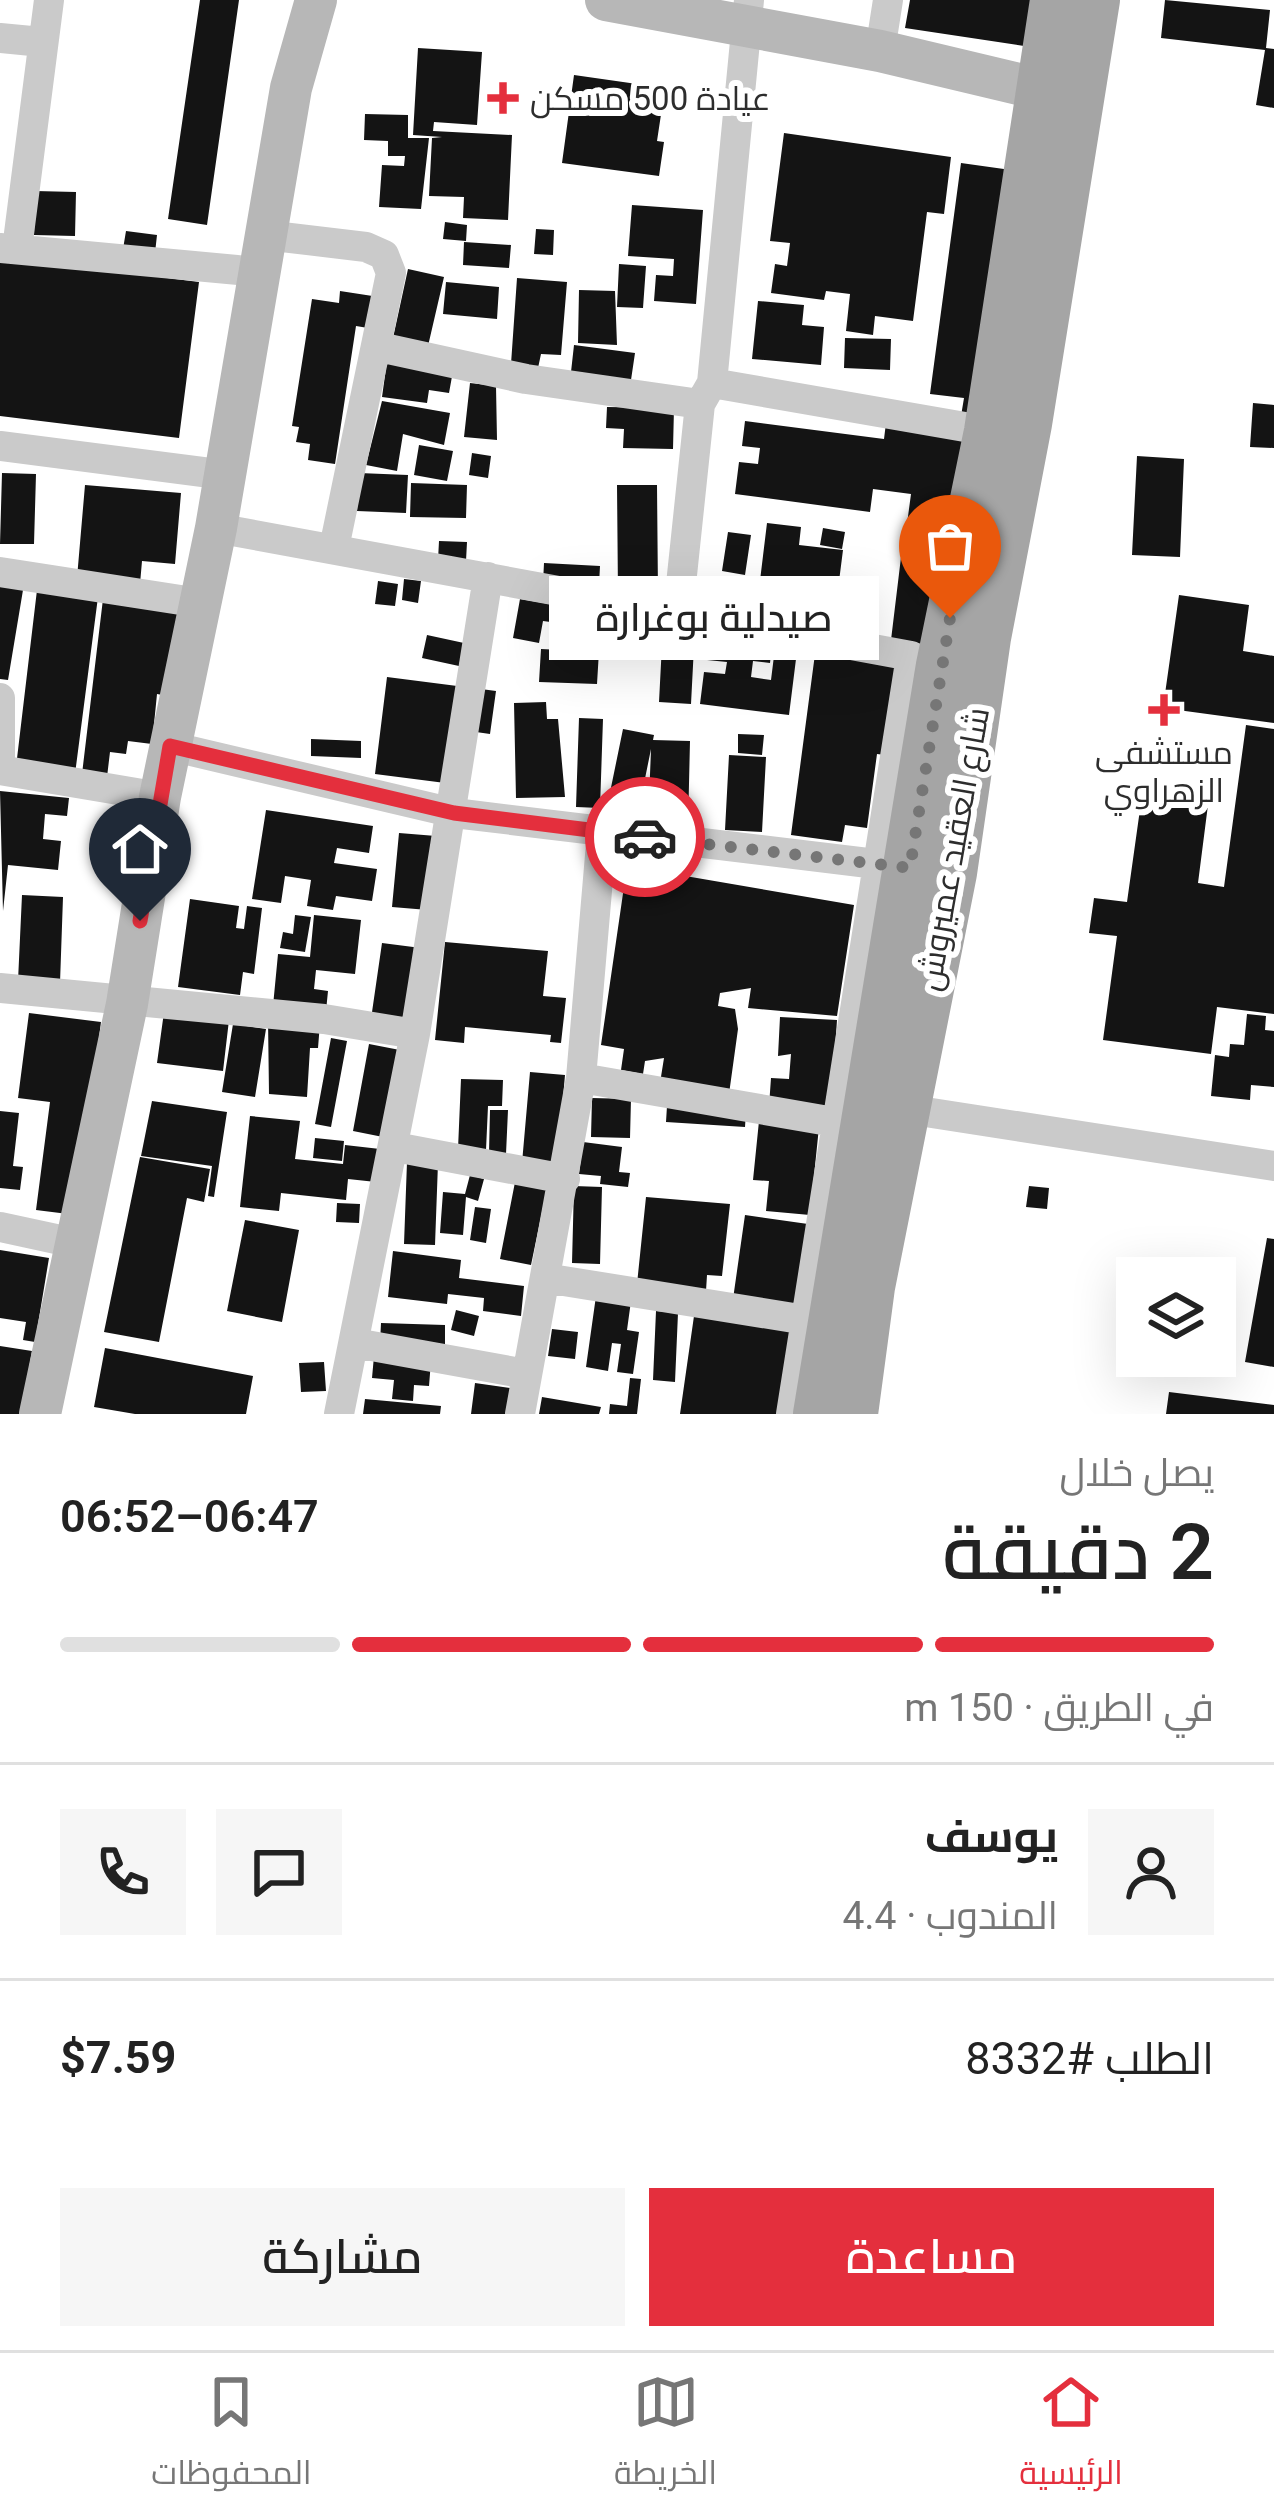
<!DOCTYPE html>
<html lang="ar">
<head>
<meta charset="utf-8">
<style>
  :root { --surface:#fff; --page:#f6f6f6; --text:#222; --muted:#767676; --line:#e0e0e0; --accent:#e42f3d }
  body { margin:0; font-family:Roboto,Cairo,sans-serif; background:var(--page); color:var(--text); direction:rtl; height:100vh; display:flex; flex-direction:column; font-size:45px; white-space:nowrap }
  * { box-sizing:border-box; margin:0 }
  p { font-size:39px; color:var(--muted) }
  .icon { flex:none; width:66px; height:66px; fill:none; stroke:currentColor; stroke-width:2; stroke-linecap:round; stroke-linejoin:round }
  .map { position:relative; height:1414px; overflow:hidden; direction:ltr }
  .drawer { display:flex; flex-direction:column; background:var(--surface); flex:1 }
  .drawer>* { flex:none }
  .tools { position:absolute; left:1116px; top:1257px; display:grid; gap:24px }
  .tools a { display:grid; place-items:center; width:120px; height:120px; border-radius:0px; background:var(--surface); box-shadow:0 12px 48px #0002; font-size:60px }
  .pin { position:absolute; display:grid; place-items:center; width:102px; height:102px; color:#fff; margin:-123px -51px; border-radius:50% 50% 50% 0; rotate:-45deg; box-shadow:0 0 12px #0007 }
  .pin .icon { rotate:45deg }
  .courier { position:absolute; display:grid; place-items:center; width:120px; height:120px; margin:-60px; border:9px solid #e42f3d; border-radius:50%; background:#fff; color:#222; box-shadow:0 3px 15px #0007 }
  .bubble { position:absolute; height:84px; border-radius:0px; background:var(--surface); box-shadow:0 12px 48px #0002; font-size:39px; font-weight:600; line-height:84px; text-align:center; direction:rtl }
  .head em { font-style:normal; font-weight:600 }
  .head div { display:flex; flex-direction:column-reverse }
  .head { display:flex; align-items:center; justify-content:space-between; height:204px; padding:0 60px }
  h1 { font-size:78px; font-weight:600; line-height:90px }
  .bar { display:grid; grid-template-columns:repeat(4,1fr); gap:18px 12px; align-content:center; height:144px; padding:0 60px }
  .bar i { height:15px; border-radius:9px; background:var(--line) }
  .bar .current { background:var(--accent) }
  .bar p { grid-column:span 4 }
  .line { display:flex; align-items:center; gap:30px; padding:0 60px; border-top:3px solid var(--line) }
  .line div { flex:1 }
  .round { display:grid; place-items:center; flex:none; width:126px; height:126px; border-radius:0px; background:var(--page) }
  .button { display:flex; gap:24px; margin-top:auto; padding:24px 60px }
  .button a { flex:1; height:138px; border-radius:0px; background:var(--accent); color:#fff; font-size:48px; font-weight:600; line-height:138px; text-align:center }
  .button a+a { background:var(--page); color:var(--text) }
  .tab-bar { display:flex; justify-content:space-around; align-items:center; height:168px; border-top:3px solid var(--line); background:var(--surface); font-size:33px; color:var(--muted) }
  .tab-bar a { display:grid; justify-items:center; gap:6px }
  .tab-bar .current { color:var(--accent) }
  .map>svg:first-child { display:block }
</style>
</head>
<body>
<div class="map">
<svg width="1274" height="1414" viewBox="0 0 1274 1414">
  <rect width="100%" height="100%" fill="#fff"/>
  <path fill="#141414" d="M200 0H239L207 225 168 219Z
    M910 0H1031L1024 46 905 28Z
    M1165 0 1270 10 1266 48 1274 49V108L1256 105 1265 50 1161 38Z
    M418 48 482 52 477 125 434 122 433 131 512 135 508 220 463 218 464 197 429 196 432 138 442 137 413 135Z
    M574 75 665 88 657 141 664 142 659 176 562 163Z
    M365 114 408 115V138H429L421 209 379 207 382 165 404 166 405 156H388V141L364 140Z
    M784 133 951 157 944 214 927 212 913 321 875 316 873 335 846 331 850 294 826 291 824 300 771 293 775 264 787 266 790 243 770 241Z
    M961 163 1011 170 977 425 960 422 964 398 930 394Z
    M35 191 76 192 75 236 34 235Z
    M632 205 703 210 696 304 654 301 656 275 673 276 674 259 628 256Z
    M445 222 467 225 466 241 443 239Z
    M536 229 554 230 553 255 534 254Z
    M126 231 157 235 155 253 123 249Z
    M464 242 511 245 509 268 463 265Z
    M0 257 199 282 179 438 0 416Z
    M619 264 646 266 643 308 617 307Z
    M408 269 444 277 428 346 393 338Z
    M517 278 567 282 561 355 541 354 538 368 511 364Z
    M446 282 499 287 497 319 443 314Z
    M579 290 615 291 617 345 578 343Z
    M340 291 379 297 374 329 356 326 335 464 308 460 310 444 296 442 299 427 292 426 312 299 339 303Z
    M758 301 804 305 802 325 824 327 821 365 752 359Z
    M845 338 891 339 890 370 844 368Z
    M574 345 635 353 631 380 571 372Z
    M387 361 453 371 449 393 429 390 427 403 382 397Z
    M470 383 496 386 497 440 464 437Z
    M382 401 450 413 444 445 403 434 397 471 366 465Z
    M1253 403 1274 405V448L1250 447Z
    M607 407 674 408 673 449 623 448 624 429 606 428Z
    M745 421 884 439 886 423 970 435 955 547 933 544 935 527 907 524 911 494 873 489 870 512 735 494 739 462 758 464 760 448 742 446Z
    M419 445 453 451 447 481 414 475Z
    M472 453 491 456 488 478 469 475Z
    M1137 456 1184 459 1180 557 1132 555Z
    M2 473 36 474 34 544H0Z
    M359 473 408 475 406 513 357 511Z
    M411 483 467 485 466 518 410 517Z
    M85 485 181 493 175 564 142 561 140 584 77 578Z
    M617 485H657L658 594H618Z
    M767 523 801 527 799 545 843 550 837 597 809 594 811 578 793 576 788 616 717 607 718 592 758 597Z
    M823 528 845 532 842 549 820 545Z
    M728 532 751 535 745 575 722 571Z
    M439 541 467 542 466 561 438 560Z
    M902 549 948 555 937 646 891 640Z
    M544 563 600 566 599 585 543 583Z
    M404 579 421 581 418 603 402 600Z
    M0 580 24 584 8 680 0 679Z
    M378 581 398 584 395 606 375 604Z
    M37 590 98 597 75 774 16 767Z
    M1179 595 1249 605 1243 651 1274 656V723L1163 708Z
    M103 599 179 608 168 696 157 694 152 744 128 741 126 754 110 752 107 777 82 774Z
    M520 599 561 606 558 623 543 621 539 643 513 638Z
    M573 607 624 616 620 636 606 634 603 652 585 649 590 629 570 625Z
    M636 621 658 627 651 653 630 648Z
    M663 625 695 627 691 704 659 702Z
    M581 629 582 650 599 651 597 684 539 682 541 649 561 650V630Z
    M711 630 773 637 770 663 753 661 751 677 771 680 776 640 798 643 789 715 700 704 704 672 725 674 727 662 707 660Z
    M427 635 464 643 459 666 422 658Z
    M815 654 897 665 885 755 877 754 867 828 845 825 842 842 791 835Z
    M387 677 465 687 453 784 375 774Z
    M481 689 496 691 490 734 476 732Z
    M546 702 547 719H558L565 797 516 798 514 703Z
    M579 718 603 719 600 808 576 807Z
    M1246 725 1274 729V1014L1217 1007 1211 1054 1103 1040 1117 936 1089 933 1094 898 1127 902 1143 788 1209 797 1198 883 1224 887Z
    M623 729 654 735 653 740 690 741 688 827 648 826 651 749 637 818 606 812Z
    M738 734 764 735 762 755 738 753Z
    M311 739 361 741V758L311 756Z
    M729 755 766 757 762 832 725 830Z
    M0 791 69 798 67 816 45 814 43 839 61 841 58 870 8 865 3 911Z
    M266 810 373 826 369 853 337 848 334 863 377 869 372 901 336 896 333 910 307 906 311 880 285 876 281 903 252 899Z
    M399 833 436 836 428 910 392 907Z
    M627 866 854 905 837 1016 748 1008 751 988 720 993 718 1006 735 1009 738 1029 729 1094 660 1083 664 1058 645 1061 643 1074 621 1070 624 1049 601 1045Z
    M22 895 63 897 60 983 18 981Z
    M190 899 239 906 236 928 244 929 247 906 262 908 254 974 243 972 240 995 178 987Z
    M295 915 311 917 305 952 280 948 283 932 293 934Z
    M314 915 361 920 355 974 316 970 314 989 328 991 326 1011 273 1006 278 954 310 957Z
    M445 942 548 951 543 996 566 998 561 1043 550 1042 551 1035 465 1027 464 1043 435 1040Z
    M382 943 421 948 410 1024 371 1019Z
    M164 1012 229 1020 223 1071 157 1063Z
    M29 1013 101 1022 76 1215 36 1210 50 1102 18 1098Z
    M1247 1014 1266 1016 1265 1030 1274 1031V1087L1251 1085 1250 1100 1211 1096 1215 1055 1229 1057 1230 1044 1244 1045Z
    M780 1017 837 1020 831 1110 769 1106 771 1078 789 1079 791 1054 778 1056Z
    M268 1019 320 1023 318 1048H310L307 1097 269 1094Z
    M233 1024 266 1029 255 1097 222 1092Z
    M331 1038 347 1041 331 1127 315 1124Z
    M369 1044 405 1051 388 1138 353 1131Z
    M530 1072 565 1075 557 1166 522 1163Z
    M461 1079 503 1080 502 1106H488L486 1150 458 1149Z
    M592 1098 631 1099 630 1138 591 1137Z
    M152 1101 227 1112 214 1197 208 1196 212 1166 141 1156Z
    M667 1106 746 1111 745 1127 666 1122Z
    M490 1110H508L506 1154 489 1153Z
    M0 1111 19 1113 13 1166 23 1167 20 1190 0 1188Z
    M250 1116 300 1121 295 1159 343 1164 345 1145 380 1149 376 1182 348 1179 346 1200 281 1193 279 1211 240 1207Z
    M759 1121 819 1127 810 1215 766 1211 769 1181 753 1180Z
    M315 1138 344 1141 342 1161 313 1158Z
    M583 1142 622 1147 619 1172 630 1173 628 1187 600 1184 601 1176 579 1174Z
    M140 1157 210 1169 204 1202 187 1198 159 1342 104 1332Z
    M407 1162 438 1163 435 1245 404 1244Z
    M470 1175 484 1179 478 1201 466 1197 463 1235 440 1233 443 1192 465 1194Z
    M516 1177 548 1183 531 1265 500 1259Z
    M574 1186 602 1187 600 1264 572 1263Z
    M1029 1186 1049 1188 1047 1209 1026 1207Z
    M646 1197 730 1204 722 1276 707 1275 706 1291 637 1284Z
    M337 1203 360 1204 359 1223 336 1222Z
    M475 1207 491 1209 486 1243 470 1240Z
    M745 1215 808 1224 796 1308 733 1299Z
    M245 1220 299 1230 282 1322 227 1311Z
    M1267 1238 1274 1239V1367L1245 1362Z
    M0 1250 49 1258 35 1342 23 1340 26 1322 0 1318Z
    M393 1251 461 1260 459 1278 524 1286 521 1316 483 1311 484 1298 448 1294 447 1304 388 1297Z
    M596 1296 631 1301 627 1330 639 1332 633 1374 617 1372 621 1344 612 1343 608 1371 586 1367Z
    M456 1310 479 1316 474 1336 451 1330Z
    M656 1311 678 1313 675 1382 653 1380Z
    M694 1316 794 1330 782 1414H680Z
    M381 1323 445 1325V1345L380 1343Z
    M552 1329 578 1332 575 1359 548 1356Z
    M0 1346 32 1351 21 1414H0Z
    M105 1348 253 1376 246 1414H135L94 1407Z
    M374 1356 431 1361 429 1386 414 1385 413 1401 392 1399 394 1380 372 1378Z
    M324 1362 326 1391 301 1392 299 1363Z
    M630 1378 641 1379 637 1414H609L610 1404 627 1406Z
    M475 1383 510 1388 508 1414H471Z
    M1169 1392 1274 1405V1414H1166Z
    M542 1397 601 1407 599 1414H539Z
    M365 1399 441 1406 440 1414H363Z"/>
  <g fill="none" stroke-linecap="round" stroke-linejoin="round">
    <path stroke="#cacaca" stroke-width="30" d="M0 38 42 42
      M880 51 888 0
      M265 235 366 247 384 255 391 273 334 548
      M0 248 259 272
      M17 249 49 0
      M379 347 526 379 700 404
      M712 383 988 431
      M0 446 226 475
      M216 528 678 613 700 404 712 383 749 0
      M0 572 200 603
      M678 613 911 656 791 1414
      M0 698V770
      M170 746 454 813 893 866
      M0 770 160 797
      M0 988 324 1019 415 1034
      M581 1078 840 1123 906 1109 1274 1166
      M395 1147 565 1179
      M0 1227 79 1244
      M545 1278 806 1320
      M355 1343 526 1374
      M339 1414 415 1034 488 577
      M520 1414 581 1078 602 832"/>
    <path stroke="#b7b7b7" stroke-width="42" d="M606 0 880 51 1073 97
      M40 1414 127 1004 160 797 216 528 291 88 316 0"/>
    <path stroke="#a5a5a5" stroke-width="48" d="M817 1414 940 665 988 431 1054 0
      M854 1414 871 1287 953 873 987 638 1028 424 1096 0"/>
  </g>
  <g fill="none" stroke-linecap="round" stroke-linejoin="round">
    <path stroke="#767676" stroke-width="12" stroke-dasharray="0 21.6" d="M645 837 910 868 950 618"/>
    <path stroke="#e42f3d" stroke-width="15" d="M140 921 170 746 454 813 645 837"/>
  </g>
  <g fill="#e42f3d" stroke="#fff" stroke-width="4.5">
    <path d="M497 80h12v12h12v12h-12v12h-12v-12h-12v-12h12z"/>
    <path d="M1158 692h12v12h12v12h-12v12h-12v-12h-12v-12h12z"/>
  </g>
  <g text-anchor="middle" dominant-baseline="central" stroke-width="12" stroke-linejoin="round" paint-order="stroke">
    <g font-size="33" fill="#2d2d2d" stroke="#fff" text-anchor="start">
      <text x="530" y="98">عيادة 500 مسكن</text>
      <text x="1164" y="752" text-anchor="middle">مستشفى<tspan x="1164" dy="38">الزهراوي</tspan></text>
    </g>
    <g font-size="33" fill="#2d2d2d" stroke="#fff">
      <text transform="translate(953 849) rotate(-80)">شارع العقيد عميروش</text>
    </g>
  </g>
</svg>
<div class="tools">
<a><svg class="icon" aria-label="layers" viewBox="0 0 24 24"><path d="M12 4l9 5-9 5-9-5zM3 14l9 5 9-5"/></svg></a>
</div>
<div class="pin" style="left:950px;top:618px;background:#ea580c"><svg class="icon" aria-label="bag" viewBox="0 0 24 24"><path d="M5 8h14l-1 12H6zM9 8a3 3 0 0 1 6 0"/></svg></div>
<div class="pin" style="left:140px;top:921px;background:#1f2937"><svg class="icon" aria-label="home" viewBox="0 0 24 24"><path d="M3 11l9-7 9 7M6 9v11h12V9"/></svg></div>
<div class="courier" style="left:645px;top:837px"><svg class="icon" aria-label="car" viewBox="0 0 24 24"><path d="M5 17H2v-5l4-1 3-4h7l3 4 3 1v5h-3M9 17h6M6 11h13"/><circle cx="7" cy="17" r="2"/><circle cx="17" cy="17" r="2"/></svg></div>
<div class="bubble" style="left:549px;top:576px;width:330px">صيدلية بوغرارة</div>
</div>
<section class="drawer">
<div class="head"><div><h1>2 دقيقة</h1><p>يصل خلال</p></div><em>06:47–06:52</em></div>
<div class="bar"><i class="current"></i><i class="current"></i><i class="current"></i><i></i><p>في الطريق · 150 m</p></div>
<div class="line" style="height:216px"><a class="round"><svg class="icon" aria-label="person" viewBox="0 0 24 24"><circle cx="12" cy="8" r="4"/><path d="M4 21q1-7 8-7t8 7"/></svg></a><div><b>يوسف</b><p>المندوب · 4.4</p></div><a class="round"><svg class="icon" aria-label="chat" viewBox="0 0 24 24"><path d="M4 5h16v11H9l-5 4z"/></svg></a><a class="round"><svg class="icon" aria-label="phone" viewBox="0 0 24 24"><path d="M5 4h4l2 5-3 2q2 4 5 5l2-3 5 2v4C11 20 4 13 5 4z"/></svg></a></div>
<div class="line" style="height:156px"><div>الطلب #8332</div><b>$7.59</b></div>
<div class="button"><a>مساعدة</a><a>مشاركة</a></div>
</section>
<nav class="tab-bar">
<a class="current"><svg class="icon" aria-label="home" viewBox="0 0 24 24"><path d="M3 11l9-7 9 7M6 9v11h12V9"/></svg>الرئيسية</a>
<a><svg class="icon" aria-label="map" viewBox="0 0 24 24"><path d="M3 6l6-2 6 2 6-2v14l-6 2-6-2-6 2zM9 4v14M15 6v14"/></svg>الخريطة</a>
<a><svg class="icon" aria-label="saved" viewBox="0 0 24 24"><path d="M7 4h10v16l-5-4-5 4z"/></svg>المحفوظات</a>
</nav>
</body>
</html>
